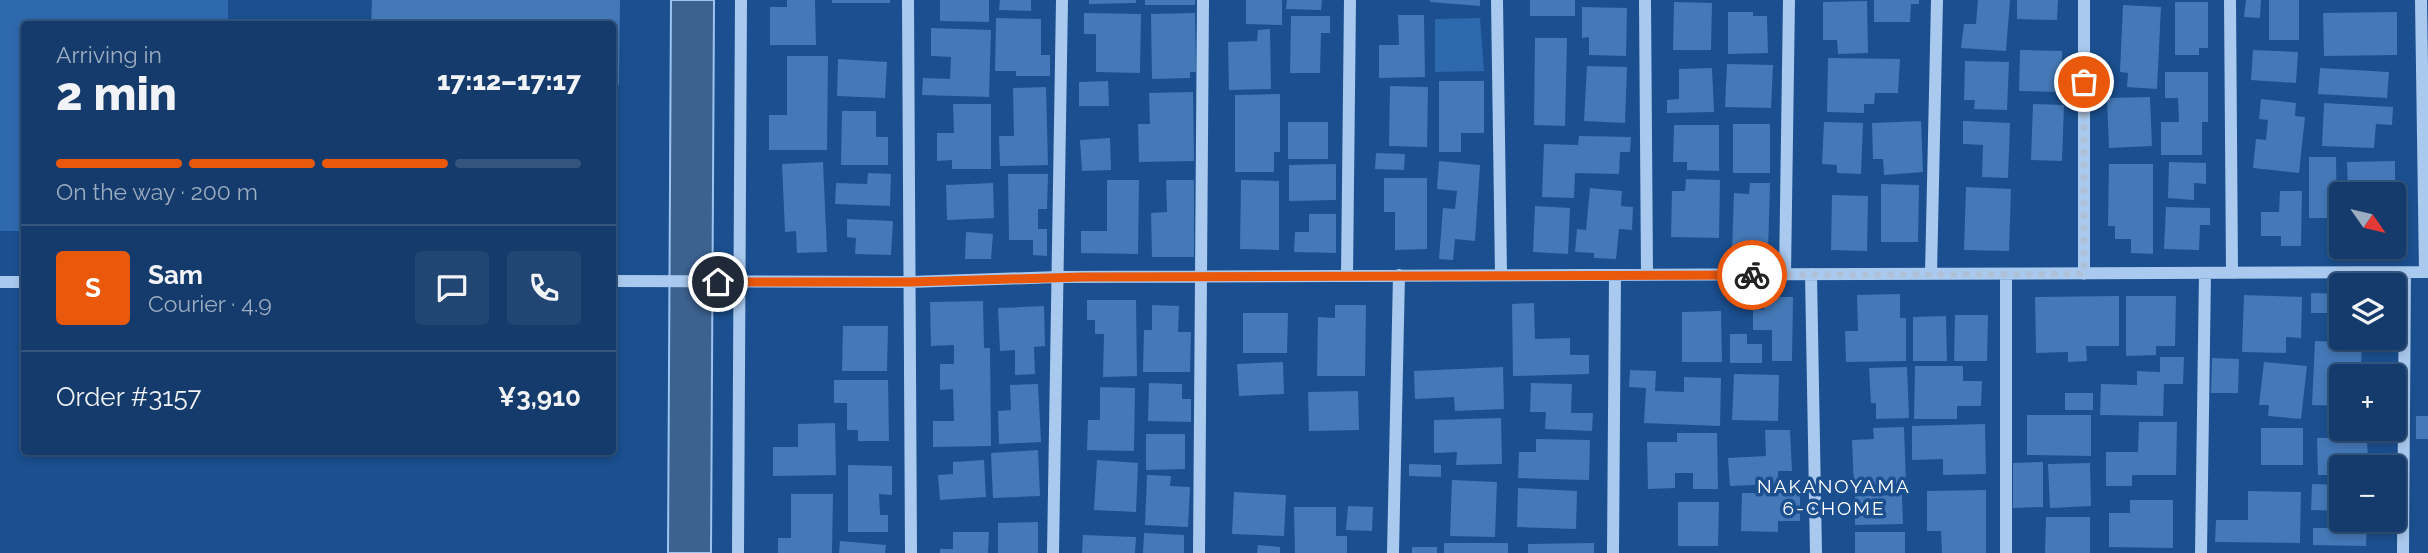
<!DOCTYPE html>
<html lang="en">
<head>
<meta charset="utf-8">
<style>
  :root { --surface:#143b6b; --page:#214673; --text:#f1f3f6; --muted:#9dadc1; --line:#33557e; --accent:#ea580c }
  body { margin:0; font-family:Raleway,sans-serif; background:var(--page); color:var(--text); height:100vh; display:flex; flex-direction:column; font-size:26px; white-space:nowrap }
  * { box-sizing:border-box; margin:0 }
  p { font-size:23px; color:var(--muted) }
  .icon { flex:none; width:38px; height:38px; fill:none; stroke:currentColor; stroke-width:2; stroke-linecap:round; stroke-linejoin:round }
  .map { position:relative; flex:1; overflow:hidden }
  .drawer { position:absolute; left:21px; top:21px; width:595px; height:434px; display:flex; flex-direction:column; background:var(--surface); border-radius:7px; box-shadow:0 4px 10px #0003,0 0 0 2px var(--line) }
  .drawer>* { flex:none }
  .needle { width:46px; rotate:124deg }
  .buttons { position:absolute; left:2329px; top:182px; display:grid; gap:14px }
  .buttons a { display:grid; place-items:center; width:77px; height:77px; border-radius:7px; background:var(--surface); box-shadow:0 4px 10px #0003,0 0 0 2px var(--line); font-size:35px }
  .pin { position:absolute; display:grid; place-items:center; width:60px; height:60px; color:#fff; margin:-30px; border:4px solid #fff; border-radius:50%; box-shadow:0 2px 7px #0007 }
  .courier { position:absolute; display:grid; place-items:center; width:70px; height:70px; margin:-35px; border:5px solid #ea580c; border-radius:50%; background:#fff; color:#222; box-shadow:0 2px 9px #0007 }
  .head em { font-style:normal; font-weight:800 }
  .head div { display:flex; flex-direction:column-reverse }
  .head { display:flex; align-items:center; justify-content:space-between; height:119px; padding:0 35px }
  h1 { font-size:46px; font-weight:800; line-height:52px }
  .bar { display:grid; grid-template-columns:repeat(4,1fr); gap:10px 7px; align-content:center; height:84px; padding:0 35px }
  .bar i { height:9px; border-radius:5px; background:var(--line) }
  .bar .on { background:var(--accent) }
  .bar p { grid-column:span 4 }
  .line { display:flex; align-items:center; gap:18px; padding:0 35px; border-top:2px solid var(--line) }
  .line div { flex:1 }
  .round { display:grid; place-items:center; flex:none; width:74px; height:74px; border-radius:7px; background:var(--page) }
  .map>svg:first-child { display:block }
</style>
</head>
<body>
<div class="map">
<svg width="2428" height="553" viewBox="0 0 2428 553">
  <rect width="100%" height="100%" fill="#1b4f8f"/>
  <path fill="#2e69ad" d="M0 0H228V24H24V231H0Z
    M1480 18 1484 71 1435 72V19Z"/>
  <path fill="#3c6290" stroke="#9cc4f0" stroke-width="2" d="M671 0H714L711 553H668Z"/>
  <path fill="#4478b7" d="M372 0H620L619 85H612V24H371Z
    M787 0H815L816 45H770V7H787Z
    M832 0H890V3H832Z
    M940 0H989V22L940 21Z
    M1000 0H1031V11L999 10Z
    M1089 0H1136V3L1089 4Z
    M1145 0H1195V5H1145Z
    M1246 0H1282V25L1246 24Z
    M1287 0H1322L1321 10 1286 9Z
    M1430 0H1480V6L1430 2Z
    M1530 0H1575V16H1530Z
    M1874 0H1919V4H1911L1910 22H1874Z
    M1978 0H2010L2006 51 1961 48 1964 24H1976Z
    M2017 0H2058L2057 20 2017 19Z
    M2246 0H2261L2260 18 2244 17Z
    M2269 0H2299V40H2269Z
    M1867 1 1868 53 1838 54 1837 40H1823V2Z
    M1674 2 1712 3 1711 50H1673Z
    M2175 2H2208V48H2199V55H2175Z
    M2123 5 2161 7 2157 89 2127 87 2128 73 2120 72Z
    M1582 7 1627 8 1626 56 1589 55V37L1582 38Z
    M1728 12H1753V16H1767L1768 53 1728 54Z
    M2397 12V55L2324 56 2323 13Z
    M1084 13 1141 14 1140 73 1096 72V34H1084Z
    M1195 13 1196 72H1190V78L1152 79 1151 14Z
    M1398 15H1424L1425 77 1379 78V45H1399Z
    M1291 16H1330V33H1321L1320 73H1290Z
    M996 18 1041 19V55H1050V76H1016V71H995Z
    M931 28 991 30 989 97 922 95 923 78 950 79 951 57 931 56Z
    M1270 29 1271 89 1229 90 1228 42 1257 41 1258 30Z
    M1535 38H1567L1565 126 1534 125Z
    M2020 50 2062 51 2061 92 2019 91Z
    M2253 50 2298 52 2296 83 2251 80Z
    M787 56H828L827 150H769V115H787Z
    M1828 58 1900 59 1898 93H1875L1874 104H1864V113L1827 112Z
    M838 59 887 62 885 98 837 96Z
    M1965 61 2009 62 2007 110 1974 109 1975 100H1964Z
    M1727 64 1773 65 1771 108 1725 107Z
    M1587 66 1627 67 1625 123 1584 121Z
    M1712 68 1714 112 1667 113V100L1679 99V69Z
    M2320 68 2389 72 2387 98 2318 94Z
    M2165 72H2208V122H2202V155H2161V122H2179L2178 98H2165Z
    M1108 81 1109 106H1079V82Z
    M1439 81H1484V133H1461V152H1439Z
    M1390 86 1428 87 1427 147 1389 146Z
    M1046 87 1048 165 1000 166 999 136H1014L1013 88Z
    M1193 92 1194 161 1139 162 1138 124H1150L1149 93Z
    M1280 94V152H1274V172H1235V95Z
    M2150 97 2152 146 2109 148 2107 98Z
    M2261 99 2296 103 2295 116 2305 117 2299 173 2253 168 2256 139 2266 140 2268 120 2259 119Z
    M2324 103 2393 107 2392 125 2376 124 2374 148 2322 146Z
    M953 104H991V169H952V160L937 161V133H954Z
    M2033 104 2064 105 2062 161 2031 160Z
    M842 111H876V137H888V165H841Z
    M1921 121 1923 172 1884 175 1883 159H1873L1872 123Z
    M1963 121 2010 123 2008 178 1982 177 1983 145 1963 144Z
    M1288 122H1328V159H1288Z
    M1824 122 1863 123 1861 174 1837 173V165L1822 164Z
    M1733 124H1770V173H1733Z
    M1674 125H1719V171L1687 170V162H1673Z
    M1579 136 1631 137 1630 152H1620L1619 174 1575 173 1574 198 1542 197 1544 144 1578 145Z
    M1110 138 1111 170 1082 171 1080 140Z
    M1376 153 1405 154 1404 170 1375 169Z
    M2309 157H2336L2337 218H2309Z
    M1439 161 1480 165 1475 241 1455 239 1453 260 1439 259 1443 208 1455 209 1457 191 1437 189Z
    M2395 161V194H2348L2347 162Z
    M823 162 827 252 797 253 796 231 785 232 782 164Z
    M2169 162 2206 163V184L2194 183V200L2168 198Z
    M1336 164V200L1289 201V165Z
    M2109 164H2153V254L2131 253V239H2115V226H2108Z
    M868 173 891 174 890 206 835 204 836 183 867 184Z
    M1008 174H1048L1047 209H1038V229H1047V256L1033 255V240H1009Z
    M1384 178H1427V249L1395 250V212H1384Z
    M1686 179 1720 180 1719 238 1671 237 1672 191H1685Z
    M1107 180H1139L1138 254 1081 253V231H1107Z
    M1166 180H1194V257H1152L1151 213 1167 212Z
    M1241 180 1279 181V250L1240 249Z
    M993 183 994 218 947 220 946 185Z
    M1750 183H1770L1768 252 1732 251 1734 193 1749 194Z
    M1881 184 1919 185 1918 242H1881Z
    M1966 187 2011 189 2009 251 1964 250Z
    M1590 188 1622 191 1621 206 1633 207 1632 230 1619 229 1616 259 1594 258V253L1575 252 1577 229 1586 230Z
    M2280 191H2302L2301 246H2281V236H2261V212H2279Z
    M1832 195 1868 196 1867 251 1831 250Z
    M1535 206 1570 208 1568 254 1533 252Z
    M2166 207 2210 208V225H2200L2199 250 2164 249Z
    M1309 214H1336V253L1294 252 1295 232H1309Z
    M847 219 893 221 891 255 855 254 856 238 847 237Z
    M966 232 993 234 991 259H965Z
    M2311 293 2342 294V330H2329V313H2311Z
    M1900 294V318H1906V361L1846 362 1845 331H1858L1857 295Z
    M2244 295 2302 297 2301 338 2286 337V353L2242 352Z
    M2119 296V346H2086L2087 361 2068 362V352L2036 353 2035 297Z
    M2126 296H2176L2175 346H2156V355L2126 356Z
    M1765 297H1793L1792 361H1772V330H1753V309L1764 310Z
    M1087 300H1136L1137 376 1103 377 1104 334H1095V320H1087Z
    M983 301 984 348H990L991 446 933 447V421H954L953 389 940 390V364H954V345L931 346 930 302Z
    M1534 303 1535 339 1570 338V355H1589V374L1513 376 1512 304Z
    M1152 305 1179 306 1178 332H1191L1190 372H1143L1144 330H1152Z
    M1335 305H1366L1365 376H1317L1318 317 1335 318Z
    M1044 306 1045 346 1034 347 1035 374 1015 375V350L1000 351 998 308Z
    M1721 311 1722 362H1682V312Z
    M1243 313H1288L1287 353H1243Z
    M1955 315H1988L1987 361H1954Z
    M1946 316 1947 361H1913V317Z
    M843 326H888L887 371H842Z
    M1730 334H1747V344H1762V363H1730Z
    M2315 341 2362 343 2361 365 2344 364V376H2342V406L2312 405Z
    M2160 357H2184L2183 384H2164L2163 416 2100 415 2101 384 2137 385V371L2160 372Z
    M2212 358 2239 359 2238 393H2211Z
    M1283 362 1284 394 1239 396 1237 364Z
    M2264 362 2307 366 2301 419 2268 416 2269 405H2259Z
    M1915 366H1963V381H1982L1981 406H1957V419H1914Z
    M1503 367 1504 409 1455 411 1454 397 1415 399 1414 371Z
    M1907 367 1909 418 1876 419V403H1871L1869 368Z
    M1630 370 1656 371 1655 391 1684 392V377L1721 378 1720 426 1644 423 1646 388 1629 387Z
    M1734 374 1779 375 1778 421 1732 420Z
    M834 380H888L889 441H858V430H847V403H834Z
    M1149 383 1182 384V399H1191V422L1148 421Z
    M1531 383 1572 384 1571 413H1593L1592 431 1545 429 1546 412H1530Z
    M1038 384 1041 442 999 444 998 411 1011 410 1010 385Z
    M1100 387 1135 388 1134 451 1087 450 1088 420H1100Z
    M1358 391 1359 430 1309 431 1308 392Z
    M2065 393H2093V410H2065Z
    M2027 415H2091V456L2027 455Z
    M2416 416H2428V439H2416Z
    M1501 418 1502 464 1456 465 1457 452 1434 453V420Z
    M2139 422H2177L2176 475H2132V486H2106V452H2138Z
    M835 423 836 475 773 476V447H798V424Z
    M1985 424 1986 474 1943 475V459L1912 460V426Z
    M1904 427 1906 486 1854 487 1852 440 1874 439 1873 428Z
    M2261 428H2303V465H2261Z
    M1765 430H1790L1792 471H1778V484L1730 486 1728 458 1766 456Z
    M1677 433H1717L1718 489H1693V473H1675V488L1648 489 1647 442H1677Z
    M1146 434H1185V469L1146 470Z
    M2367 437 2368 464H2358V467H2342V475H2318L2317 438Z
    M1536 439 1590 440 1589 480 1518 478 1519 452H1536Z
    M1038 450 1040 496 993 498 991 453Z
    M984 460 986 497 940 500 938 475 953 474V462Z
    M1097 460 1138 463 1136 512 1094 510Z
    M2043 462V507L2013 508V463Z
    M2090 463 2091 506 2050 508 2048 464Z
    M1409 464 1441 465V477L1409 476Z
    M848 465 892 466V495L879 494 880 515H888V532H848Z
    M1147 475 1171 476 1170 486 1190 487 1188 527 1145 525Z
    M1452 480 1497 482 1495 537 1450 536Z
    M2312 484 2342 485V511L2311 510Z
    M1518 488 1577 491 1576 529 1517 527Z
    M1986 490V553H1942L1941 531H1927V491Z
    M2248 491 2301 492 2300 543 2215 542 2216 520H2248Z
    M1234 492 1286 495 1284 536 1232 534Z
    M1742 493H1800V521H1778V532L1741 531Z
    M791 494H833L832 553H778V538H791Z
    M1902 495 1903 524 1855 525V496Z
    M2130 500H2173V548L2109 547V513H2130Z
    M1678 502H1719L1718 546H1678Z
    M1348 506 1373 507 1372 531 1346 530Z
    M1294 507H1336V536H1347V553H1295Z
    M2046 517H2090V553H2045Z
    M2328 520H2367L2366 546 2313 545V528H2328Z
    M1038 522V553H998V523Z
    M953 532H989L988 553H940V549H953Z
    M1855 532H1905V553H1855Z
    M1144 533 1184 535V553H1143Z
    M1083 535 1136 537 1135 553H1082Z
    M840 541 886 545 885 553H839Z
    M1444 543H1508V553H1444Z
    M1594 543V553H1528V544Z
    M1258 545 1280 547V553H1257Z
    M1412 547H1437V553H1412Z"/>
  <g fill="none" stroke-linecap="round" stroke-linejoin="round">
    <path stroke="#a9c9ee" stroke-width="12" d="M908 0 911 553
      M1497 0 1501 275
      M1645 0 1647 275
      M2230 0 2232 273
      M2421 0 2425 272
      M1811 274 1816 553
      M1931 274 1937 0
      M2084 274V0
      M1785 275 1789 0
      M1347 276 1350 0
      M612 281 910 282 1058 277 2428 272
      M0 282H24
      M738 553 741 0
      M1053 553 1062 0
      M1199 553 1203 0
      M1393 553 1399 275
      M1613 553 1615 275
      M2006 553V274
      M2201 553 2205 273
      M2403 553 2405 273"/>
  </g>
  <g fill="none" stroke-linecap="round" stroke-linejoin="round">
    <path stroke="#afc1d8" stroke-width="7" stroke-dasharray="0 12.6" d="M1752 275 2084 274V82"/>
    <path stroke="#ea580c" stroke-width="9" d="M718 282H910L1082 277 1752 275"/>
  </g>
  <g text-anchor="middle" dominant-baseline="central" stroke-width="7" stroke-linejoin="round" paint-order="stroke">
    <g font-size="19" letter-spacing="2" fill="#fff" stroke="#1b4f8f">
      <text x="1834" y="486">NAKANOYAMA<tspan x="1834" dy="22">6-CHOME</tspan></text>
    </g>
  </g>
</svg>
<div class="buttons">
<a><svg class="needle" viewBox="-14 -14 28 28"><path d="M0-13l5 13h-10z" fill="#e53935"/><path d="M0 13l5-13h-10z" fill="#9dadc1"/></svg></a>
<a><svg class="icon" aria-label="layers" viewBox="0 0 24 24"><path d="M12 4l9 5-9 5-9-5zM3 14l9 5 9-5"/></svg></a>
<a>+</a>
<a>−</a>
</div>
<div class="pin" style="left:2084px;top:82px;background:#ea580c"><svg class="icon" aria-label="bag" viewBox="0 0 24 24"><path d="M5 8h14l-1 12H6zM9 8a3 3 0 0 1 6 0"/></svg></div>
<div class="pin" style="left:718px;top:282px;background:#1f2937"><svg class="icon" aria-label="home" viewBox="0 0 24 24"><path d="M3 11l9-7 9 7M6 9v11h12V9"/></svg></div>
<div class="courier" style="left:1752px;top:275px"><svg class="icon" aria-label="bike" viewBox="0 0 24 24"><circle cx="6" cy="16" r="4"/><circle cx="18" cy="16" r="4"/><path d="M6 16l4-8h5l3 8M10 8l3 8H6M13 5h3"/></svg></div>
<section class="drawer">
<div class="head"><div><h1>2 min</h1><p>Arriving in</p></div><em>17:12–17:17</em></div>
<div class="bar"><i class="on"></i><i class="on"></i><i class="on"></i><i></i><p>On the way · 200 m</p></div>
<div class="line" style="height:126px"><b class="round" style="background:var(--accent);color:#fff">S</b><div><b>Sam</b><p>Courier · 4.9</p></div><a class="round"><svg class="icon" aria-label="chat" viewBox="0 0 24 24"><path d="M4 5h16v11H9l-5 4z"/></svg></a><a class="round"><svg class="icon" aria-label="phone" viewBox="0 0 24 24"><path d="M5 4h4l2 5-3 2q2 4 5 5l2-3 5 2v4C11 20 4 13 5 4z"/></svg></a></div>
<div class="line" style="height:91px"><div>Order #3157</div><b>¥3,910</b></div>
</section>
</div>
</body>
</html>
